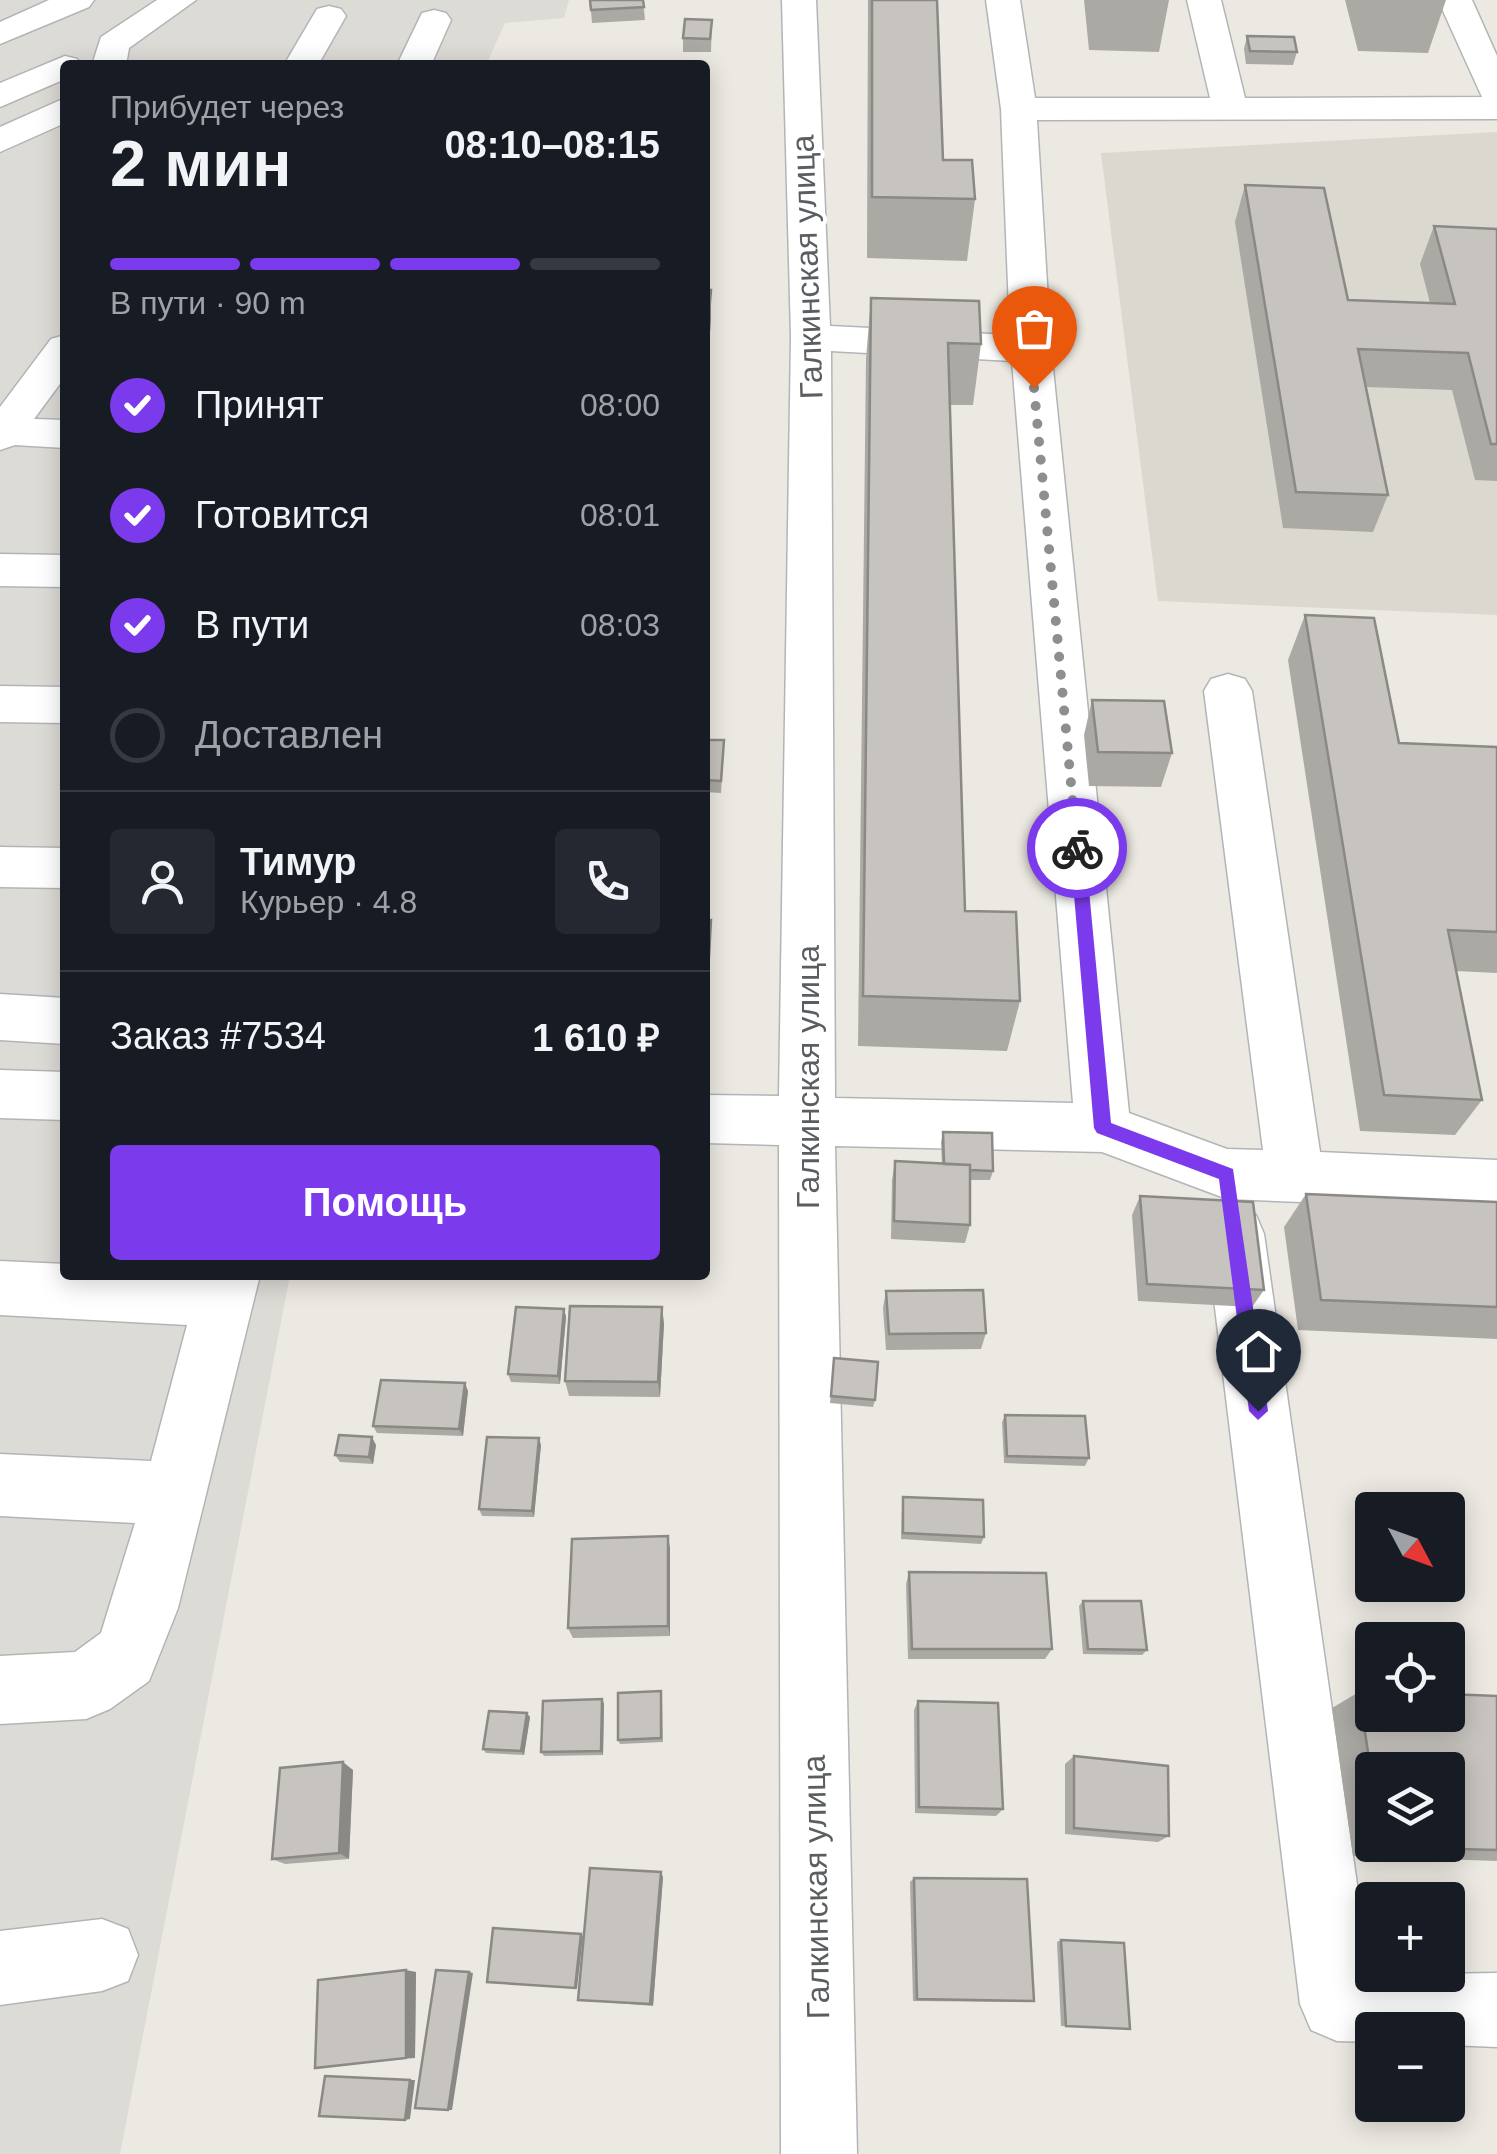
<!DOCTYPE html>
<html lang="ru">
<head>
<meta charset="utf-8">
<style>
  :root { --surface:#171b24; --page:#242831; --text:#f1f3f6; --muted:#9ea1a6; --line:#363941; --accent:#7c3aed }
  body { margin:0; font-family:Helvetica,sans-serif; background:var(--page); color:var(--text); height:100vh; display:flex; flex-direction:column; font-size:38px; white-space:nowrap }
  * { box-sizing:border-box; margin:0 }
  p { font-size:32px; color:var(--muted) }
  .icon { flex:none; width:55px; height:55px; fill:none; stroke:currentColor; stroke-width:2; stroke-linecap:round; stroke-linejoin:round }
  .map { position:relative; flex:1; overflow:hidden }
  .details { position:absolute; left:60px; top:60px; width:650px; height:1220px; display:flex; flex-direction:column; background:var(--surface); border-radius:10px; box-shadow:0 5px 25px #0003 }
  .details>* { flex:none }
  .needle { width:65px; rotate:131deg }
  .tools { position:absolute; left:1355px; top:1492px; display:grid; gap:20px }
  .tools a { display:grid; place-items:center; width:110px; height:110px; border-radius:10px; background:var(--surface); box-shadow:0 5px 25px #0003; font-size:50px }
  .pin { position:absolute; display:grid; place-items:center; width:85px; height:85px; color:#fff; margin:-102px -42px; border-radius:50% 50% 50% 0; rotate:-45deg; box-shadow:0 0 10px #0007 }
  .pin .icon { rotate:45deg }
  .courier { position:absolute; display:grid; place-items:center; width:100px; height:100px; margin:-50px; border:8px solid #7c3aed; border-radius:50%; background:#fff; color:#222; box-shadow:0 2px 12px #0007 }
  .head em { font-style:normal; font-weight:600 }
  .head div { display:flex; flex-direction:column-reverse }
  .head { display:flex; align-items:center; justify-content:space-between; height:170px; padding:0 50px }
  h1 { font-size:65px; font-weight:600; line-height:75px }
  .bar { display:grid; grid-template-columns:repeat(4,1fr); gap:15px 10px; align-content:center; height:120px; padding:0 50px }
  .bar i { height:12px; border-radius:8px; background:var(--line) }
  .bar .active { background:var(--accent) }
  .bar p { grid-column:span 4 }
  .line { display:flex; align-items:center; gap:25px; padding:0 50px; border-top:2px solid var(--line) }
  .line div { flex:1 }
  .round { display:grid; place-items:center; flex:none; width:105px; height:105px; border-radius:10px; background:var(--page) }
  ol { padding:0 50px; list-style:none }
  li { display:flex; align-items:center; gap:30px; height:110px }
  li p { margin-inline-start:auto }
  li .icon { padding:10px; border-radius:50%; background:var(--accent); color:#fff; stroke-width:4 }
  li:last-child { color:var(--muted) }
  li i { width:55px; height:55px; border:5px solid var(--line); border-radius:50% }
  .button { display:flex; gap:20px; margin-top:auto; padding:20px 50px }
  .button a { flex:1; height:115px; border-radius:10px; background:var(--accent); color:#fff; font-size:40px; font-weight:600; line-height:115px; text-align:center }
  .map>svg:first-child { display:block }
</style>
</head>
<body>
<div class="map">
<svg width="1497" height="2154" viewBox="0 0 1497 2154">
  <rect width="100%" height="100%" fill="#ece9e2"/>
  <path fill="#dddbd6" d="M0 0H569L564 18 505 23 486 65H65V1275H290L120 2154H0Z"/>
  <path fill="#dbd8d0" d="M1497 132V615L1158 601 1101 153Z"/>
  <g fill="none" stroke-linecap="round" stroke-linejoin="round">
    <g stroke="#b2b5b8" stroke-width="3">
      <path id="minor" d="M49 0H94L89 7 0 44V22Z
        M157 0H196L129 48 126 65H92L101 37Z
        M782 0H816L830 326 1010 335 1001 109 986 0H1020L1035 98H1210L1187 0H1221L1245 98 1482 97 1438 0H1472L1497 56V119L1037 120 1051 349 1129 1113 1227 1149 1263 1150 1204 691 1211 679 1228 674 1245 679 1252 691 1320 1152 1497 1160V1210L1227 1199 1102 1152 835 1146 857 2154H781L779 1145 705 1143V1095L779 1096 791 337ZM831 351 1012 361 1073 1103 835 1098Z
        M329 6 341 9 346 16 318 65H284L317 9Z
        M434 10 446 13 451 20 431 65H397L422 13Z
        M65 56 77 59 82 65H65V79L0 107V83Z
        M65 98V123L0 152V127Z
        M65 335V377L34 419 65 420V448L15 445 0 450V407L51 339Z
        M0 554 65 555V587L0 586Z
        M0 686 65 687V723L0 722Z
        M0 847 65 848V888L0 887Z
        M0 994 65 998V1044L0 1040Z
        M0 1070 65 1072V1120L0 1118Z
        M1235 1208 1256 1215 1264 1234 1369 1968H1372V1975L1497 1973V2047L1448 2045V2030H1372V2042L1337 2041 1311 2030 1300 2004 1206 1234 1214 1215Z
        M0 1261 65 1264V1275H260L178 1608 149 1681 110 1709 86 1719 0 1724V1656L75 1652 101 1633 135 1523 0 1516V1454L151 1461 187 1325 0 1315Z
        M102 1919 128 1929 138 1955 128 1981 102 1991 0 2005V1931Z"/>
    </g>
    <use href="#minor" fill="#fff" fill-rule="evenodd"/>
  </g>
  <path fill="#aba9a4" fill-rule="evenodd" d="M590 0H643L645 20 592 23Z
    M868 0H937L943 160 975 199 967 261 867 258Z
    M1084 0H1169L1159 52 1089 50Z
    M1345 0H1446L1428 53 1358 51Z
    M712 20 711 52H683V38Z
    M1247 36 1297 52 1293 65 1246 64 1244 49Z
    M1245 185 1348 300 1430 303 1420 264 1434 226 1497 229V481L1475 480 1452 390 1366 387 1388 495 1373 532 1283 528 1235 222Z
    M705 290H711V316L709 349H705Z
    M871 298 981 344 973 405H950L965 911 1020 1001 1007 1051 858 1046 866 359Z
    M1305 615 1399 743 1497 747V973L1456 971 1482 1100 1455 1135 1360 1131 1288 660Z
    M1092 700 1172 753 1161 787 1089 786 1084 735Z
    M705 740H724L721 793 705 792Z
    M705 920H711L709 967H705Z
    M943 1132 993 1171 990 1180H970V1225L965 1243 891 1239 892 1180 895 1161 942 1164 941 1142Z
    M1306 1194 1497 1202V1339L1298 1330 1284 1227Z
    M1140 1196 1264 1290 1252 1307 1138 1301 1132 1215Z
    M886 1291 986 1333 981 1349 886 1350 883 1308Z
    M564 1309 566 1317 560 1384 511 1382 508 1374Z
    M664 1323 660 1397 569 1396 565 1381Z
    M834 1358 875 1400 873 1407 830 1403Z
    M468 1391 463 1436 377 1433 373 1426Z
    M1005 1415 1089 1458 1085 1466 1004 1463 1002 1422Z
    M376 1445 373 1464 340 1462 335 1455Z
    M541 1445 534 1517 482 1516 479 1509Z
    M903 1497 984 1537 981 1544 901 1539 902 1503Z
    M668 1536 670 1549V1636L573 1638 568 1628Z
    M909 1572 1052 1649 1045 1659H908L906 1584Z
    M1083 1601 1147 1650 1142 1655 1083 1654 1079 1606Z
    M1359 1692 1497 1696V1861L1353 1856 1332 1708ZM1372 1770 1448 1845H1372Z
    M662 1696 663 1742 620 1744 618 1740Z
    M602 1699 604 1704 603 1755 544 1756 541 1752Z
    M918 1701 1003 1809 996 1816 915 1813 914 1710Z
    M530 1717 524 1755 486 1753 483 1749Z
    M1074 1756 1169 1836 1158 1842 1065 1834V1764Z
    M353 1770 349 1859 285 1864 272 1859Z
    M663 1877 653 2006 578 2000Z
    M914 1878 1034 2001 1027 2002 913 2001 910 1882Z
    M1061 1940 1125 2029 1061 2026 1057 1942Z
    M416 1972 415 2058 315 2068Z"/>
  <path fill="#8b8986" d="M707 173 708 199 706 230 705 204Z
    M711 290V316L709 349 708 324Z
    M707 507 708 532 705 549V520Z
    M662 1307 664 1323 660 1397 658 1382Z
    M564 1309 566 1317 560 1384 558 1376Z
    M465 1383 468 1391 463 1436 459 1429Z
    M372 1437 376 1445 373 1464 369 1457Z
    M539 1438 541 1445 534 1517 532 1511Z
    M668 1536 670 1549V1636L668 1626Z
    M602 1699 604 1704 603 1755 601 1751Z
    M527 1713 530 1717 524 1755 521 1751Z
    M343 1762 353 1770 349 1859 339 1853Z
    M661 1872 663 1877 653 2006 650 2004Z
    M581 1934 583 1936 577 1989 575 1988Z
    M406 1970 416 1972 415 2058H406Z
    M469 1972 473 1973 452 2110H448Z
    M410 2080H415L410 2119 405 2120Z"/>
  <path fill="#c7c4bf" stroke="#8b8986" stroke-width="2.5" d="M590 0H643L644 7 591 10Z
    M872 0H937L943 160H972L975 199 872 197Z
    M685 19 712 20 710 39 683 38Z
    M1247 36 1294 37 1297 52 1250 51Z
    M705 173H707L705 204Z
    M1245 185 1324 188 1348 300 1455 304 1434 226 1497 229V444H1491L1468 353 1358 349 1388 495 1296 492Z
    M705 290H711L708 324H705Z
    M871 298 979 301 981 344 948 343 965 911 1016 912 1020 1001 863 996Z
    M1305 615 1374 618 1399 743 1497 747V932L1448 930 1482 1100 1384 1095Z
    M1092 700 1164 701 1172 753 1098 752Z
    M705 740H724L721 781 705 780Z
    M705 920H711L709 956H705Z
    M943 1132 992 1133 993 1171 970 1170V1165L944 1164Z
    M895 1161 970 1165V1225L894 1221Z
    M1306 1194 1497 1202V1307L1321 1300Z
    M1140 1196 1253 1202 1264 1290 1147 1284Z
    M983 1290 986 1333 889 1334 886 1291Z
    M570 1306 662 1307 658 1382 565 1381Z
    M516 1307 564 1309 558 1376 508 1374Z
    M834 1358 878 1362 875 1400 831 1396Z
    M381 1380 465 1383 459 1429 373 1426Z
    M1005 1415 1085 1416 1089 1458 1007 1456Z
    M339 1435 372 1437 369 1457 335 1455Z
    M487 1437 539 1438 532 1511 479 1509Z
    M903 1497 983 1500 984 1537 903 1533Z
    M668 1536V1626L568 1628 572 1539Z
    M909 1572 1046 1573 1052 1649H912Z
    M1083 1601H1141L1147 1650 1088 1649Z
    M661 1691V1738L618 1740V1693Z
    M1359 1692H1372V1715H1448V1694L1497 1696V1850L1383 1847V1845H1448V1770H1372V1779Z
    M602 1699 601 1751 541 1752 543 1701Z
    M918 1701 998 1703 1003 1809 919 1807Z
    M489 1711 527 1713 521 1751 483 1749Z
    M1074 1756 1168 1766 1169 1836 1074 1828Z
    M343 1762 339 1853 272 1859 280 1768Z
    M590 1868 661 1872 650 2004 578 2000Z
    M914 1878 1027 1879 1034 2001 917 1999Z
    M493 1928 581 1934 575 1988 487 1982Z
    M1061 1940 1124 1943 1130 2029 1066 2026Z
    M406 1970V2058L315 2068 318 1980Z
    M436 1970 469 1972 448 2110 415 2108Z
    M325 2076 410 2080 405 2120 319 2116Z"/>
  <path fill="#7c3aed" d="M1077 843 1085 848 1111 1123 1233 1169 1268 1411 1258 1420 1249 1411 1219 1179 1097 1133 1094 1128 1070 848Z"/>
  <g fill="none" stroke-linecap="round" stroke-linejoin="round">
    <path stroke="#8d8f8e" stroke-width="10" stroke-dasharray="0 18" d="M1034 388 1077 848"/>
  </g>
  <g text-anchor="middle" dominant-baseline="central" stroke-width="8" stroke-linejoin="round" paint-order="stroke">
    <g font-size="32" fill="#5a5e61" stroke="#fff">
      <text transform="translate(807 267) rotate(-92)">Галкинская улица</text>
      <text transform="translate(808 1077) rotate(-90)">Галкинская улица</text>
      <text transform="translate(816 1887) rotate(-91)">Галкинская улица</text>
    </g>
  </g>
</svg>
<div class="tools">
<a><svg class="needle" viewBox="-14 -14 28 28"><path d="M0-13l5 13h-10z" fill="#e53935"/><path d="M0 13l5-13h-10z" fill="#9ea1a6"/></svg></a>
<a><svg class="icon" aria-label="locate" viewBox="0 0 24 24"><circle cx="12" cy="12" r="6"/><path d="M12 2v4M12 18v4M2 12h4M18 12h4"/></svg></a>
<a><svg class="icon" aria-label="layers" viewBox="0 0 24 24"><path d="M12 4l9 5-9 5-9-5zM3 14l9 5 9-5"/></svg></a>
<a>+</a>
<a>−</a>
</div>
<div class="pin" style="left:1034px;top:388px;background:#ea580c"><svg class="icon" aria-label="bag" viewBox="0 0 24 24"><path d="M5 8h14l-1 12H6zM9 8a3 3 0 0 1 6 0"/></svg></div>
<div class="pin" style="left:1258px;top:1411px;background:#1f2937"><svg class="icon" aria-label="home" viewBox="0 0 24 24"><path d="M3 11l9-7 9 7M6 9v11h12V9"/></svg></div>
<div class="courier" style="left:1077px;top:848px"><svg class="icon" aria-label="bike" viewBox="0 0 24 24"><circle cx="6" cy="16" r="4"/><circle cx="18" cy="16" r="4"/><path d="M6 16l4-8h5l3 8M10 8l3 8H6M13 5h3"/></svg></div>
<section class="details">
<div class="head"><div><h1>2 мин</h1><p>Прибудет через</p></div><em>08:10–08:15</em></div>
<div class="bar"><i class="active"></i><i class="active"></i><i class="active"></i><i></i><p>В пути · 90 m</p></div>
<ol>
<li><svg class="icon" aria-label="check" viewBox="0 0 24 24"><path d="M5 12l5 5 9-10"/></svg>Принят<p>08:00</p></li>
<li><svg class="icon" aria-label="check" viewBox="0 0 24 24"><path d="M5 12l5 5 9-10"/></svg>Готовится<p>08:01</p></li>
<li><svg class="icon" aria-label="check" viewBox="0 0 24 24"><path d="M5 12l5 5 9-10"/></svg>В пути<p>08:03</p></li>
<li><i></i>Доставлен</li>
</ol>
<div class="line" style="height:180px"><a class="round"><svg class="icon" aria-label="person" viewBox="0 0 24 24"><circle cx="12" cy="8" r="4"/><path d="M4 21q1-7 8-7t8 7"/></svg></a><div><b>Тимур</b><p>Курьер · 4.8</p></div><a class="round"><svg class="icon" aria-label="phone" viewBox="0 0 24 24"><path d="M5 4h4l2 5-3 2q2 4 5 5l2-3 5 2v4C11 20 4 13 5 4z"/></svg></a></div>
<div class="line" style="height:130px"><div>Заказ #7534</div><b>1 610 ₽</b></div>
<div class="button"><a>Помощь</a></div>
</section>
</div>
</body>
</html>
